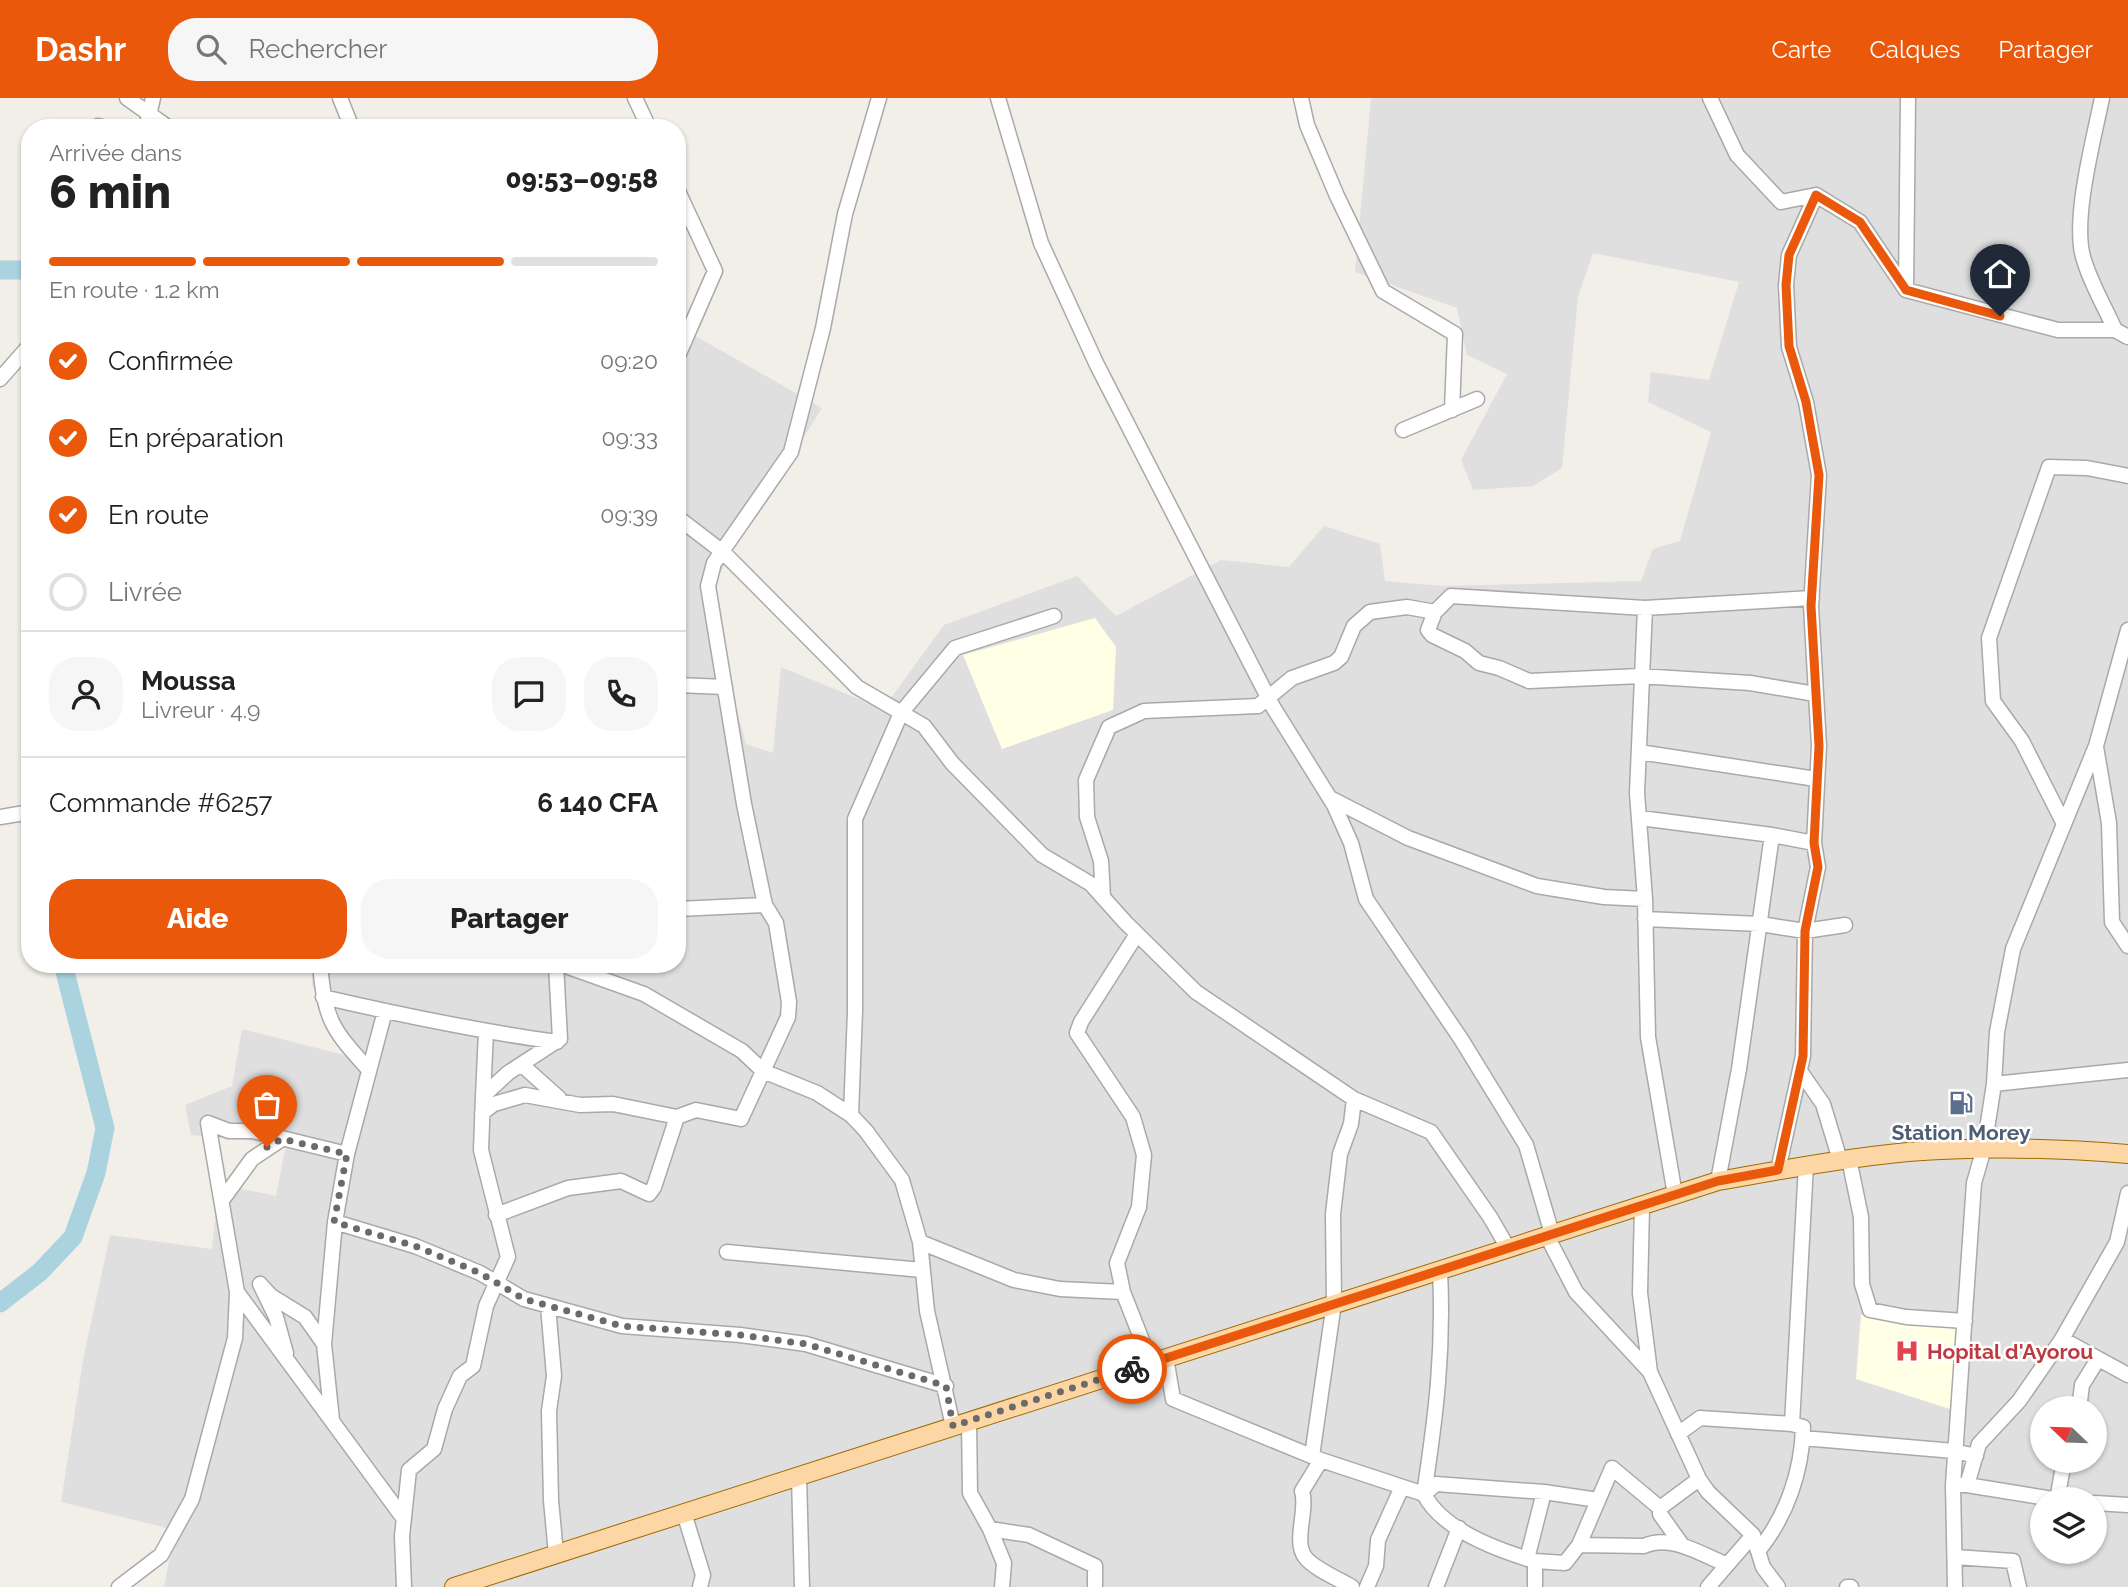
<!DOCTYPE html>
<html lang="fr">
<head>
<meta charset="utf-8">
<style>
  :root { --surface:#fff; --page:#f6f6f6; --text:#222; --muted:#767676; --line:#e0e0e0; --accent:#ea580c }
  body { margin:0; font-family:Raleway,sans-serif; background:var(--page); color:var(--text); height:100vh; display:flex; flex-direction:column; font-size:26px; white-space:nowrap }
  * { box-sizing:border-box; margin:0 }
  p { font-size:23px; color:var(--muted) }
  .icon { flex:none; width:38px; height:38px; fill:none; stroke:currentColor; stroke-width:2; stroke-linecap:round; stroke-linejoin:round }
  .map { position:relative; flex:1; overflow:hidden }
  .side { position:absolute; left:21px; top:21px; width:665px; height:854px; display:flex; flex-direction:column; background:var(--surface); border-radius:28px; box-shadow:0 2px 5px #0004 }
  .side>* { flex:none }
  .needle { width:46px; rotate:293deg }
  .fabs { position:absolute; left:2030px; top:1298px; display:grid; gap:14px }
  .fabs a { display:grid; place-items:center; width:77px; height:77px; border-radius:50%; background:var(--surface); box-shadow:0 2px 5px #0004; font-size:35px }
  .pin { position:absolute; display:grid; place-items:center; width:60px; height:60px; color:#fff; margin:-72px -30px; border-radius:50% 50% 50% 0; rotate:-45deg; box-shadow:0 0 7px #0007 }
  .pin .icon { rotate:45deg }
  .courier { position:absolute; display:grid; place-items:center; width:70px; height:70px; margin:-35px; border:5px solid #ea580c; border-radius:50%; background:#fff; color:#222; box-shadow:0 2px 9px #0007 }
  .headline em { font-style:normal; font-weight:800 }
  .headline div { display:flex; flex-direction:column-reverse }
  .headline { display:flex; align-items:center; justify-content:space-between; height:119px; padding:0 28px }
  h1 { font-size:46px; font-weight:800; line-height:52px }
  .bar { display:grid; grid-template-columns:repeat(4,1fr); gap:10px 7px; align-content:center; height:84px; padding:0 28px }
  .bar i { height:9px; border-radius:5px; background:var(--line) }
  .bar .active { background:var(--accent) }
  .bar p { grid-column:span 4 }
  .line { display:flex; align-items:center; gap:18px; padding:0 28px; border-top:2px solid var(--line) }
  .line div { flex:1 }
  .round { display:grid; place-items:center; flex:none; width:74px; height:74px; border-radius:28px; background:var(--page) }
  ol { padding:0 28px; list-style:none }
  li { display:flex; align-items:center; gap:21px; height:77px }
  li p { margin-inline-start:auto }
  li .icon { padding:7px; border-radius:50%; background:var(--accent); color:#fff; stroke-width:4 }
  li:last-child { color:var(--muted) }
  li i { width:38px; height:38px; border:4px solid var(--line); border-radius:50% }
  .cta { display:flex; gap:14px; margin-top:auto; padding:14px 28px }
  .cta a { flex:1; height:80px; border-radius:28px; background:var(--accent); color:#fff; font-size:28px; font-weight:800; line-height:80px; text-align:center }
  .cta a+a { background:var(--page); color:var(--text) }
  header { display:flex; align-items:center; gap:42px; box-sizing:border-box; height:98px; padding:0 35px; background:var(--accent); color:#fff }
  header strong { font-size:33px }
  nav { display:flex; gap:38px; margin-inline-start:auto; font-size:24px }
  .search { width:490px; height:63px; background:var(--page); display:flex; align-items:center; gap:18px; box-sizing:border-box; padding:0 24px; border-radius:28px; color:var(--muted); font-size:26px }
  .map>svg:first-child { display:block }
</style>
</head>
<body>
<header>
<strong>Dashr</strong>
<div class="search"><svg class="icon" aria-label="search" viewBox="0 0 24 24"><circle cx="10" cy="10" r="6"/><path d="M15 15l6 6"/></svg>Rechercher</div>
<nav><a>Carte</a><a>Calques</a><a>Partager</a></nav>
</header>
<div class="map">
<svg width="2128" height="1489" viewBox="0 0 2128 1489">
  <rect width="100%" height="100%" fill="#f2efe9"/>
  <path fill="#e0dfdf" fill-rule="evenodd" d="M1371 0H2128V1489H164L175 1432 61 1404 83 1262 110 1137 212 1151 219 1086 276 1098 286 1046 191 1037 185 1007 232 988 242 931 352 959 312 887 313 866H677L678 228 822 310 723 469 707 501 746 646 773 655 781 569 883 611 944 527 1077 478 1116 518 1221 462 1289 469 1324 428 1380 446 1385 483 1442 488 1641 483 1653 451 1680 443 1711 334 1648 304 1651 274 1709 282 1739 184 1593 155 1578 199 1562 370 1533 388 1473 392 1461 362 1507 276 1467 257 1457 210 1355 174ZM2042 1311H2095V1363H2042ZM2042 1402H2095V1454H2042Z"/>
  <path fill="#ffffe5" d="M1095 520 1116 549 1113 612 1002 651 963 557Z
    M1861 1217 1958 1225 1953 1312 1856 1281Z"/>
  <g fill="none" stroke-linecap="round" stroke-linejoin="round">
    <path stroke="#aad3df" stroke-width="19" d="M0 172H30
      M0 1205 40 1174 73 1139 96 1075 105 1030 63 866"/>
    <g stroke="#a9a9a9" stroke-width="17">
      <path id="minor" d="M127 0 169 30
        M340 0 352 30
        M635 0 649 30
        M998 0 1041 145 1097 267 1273 609 1334 707 1351 745 1366 801 1461 941 1526 1047 1552 1136
        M1301 0 1307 27 1337 98 1383 193 1455 236 1452 312
        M1710 0 1737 57 1781 104 1816 97 1860 124 1906 192 2058 232H2115L2128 239
        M2102 0C2094 40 2071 125 2084 162 2091 186 2105 209 2115 232
        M98 28 105 30
        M146 30 153 0
        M677 91 715 173 677 260
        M1906 192 1908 0
        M0 281 30 247
        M1403 332 1477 301
        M677 419 724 455 857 589 924 628 952 665 1042 757 1091 786 1125 824 1196 894 1354 1001 1431 1034 1490 1119 1508 1150
        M1435 514 1428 532 1432 537 1465 553 1479 565 1499 570 1529 583 1640 578 1750 585 1815 596
        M677 587 725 589
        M2096 649 2109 725 2112 824 2128 848
        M1639 654 1816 681
        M1330 700 1408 740 1537 788 1604 799 1645 801
        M0 719 30 714
        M1640 720 1772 737
        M2064 726 2022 643 1993 603 1989 540 2049 369 2087 370 2128 378
        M1103 799 1101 763 1087 719 1086 682 1109 629 1144 613 1258 608 1292 580 1334 565 1341 559 1354 528 1370 514 1407 509 1435 514 1451 498 1645 510
        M677 811 765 807
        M1645 821 1760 826 1805 833 1845 827
        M320 866C325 923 332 931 369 972
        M560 866 644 896 742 953 763 973 817 995 851 1017 866 1033 902 1082 920 1144 927 1213 953 1328
        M323 899C401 917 477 933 557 944
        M522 967 559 1000
        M1800 973 1823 1006 1840 1062
        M1994 986 2128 972
        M483 998 486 934
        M482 1015 494 1006 525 997 580 1007 613 1006 677 1019
        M851 1017 855 913V721L901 615 955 550 1054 518
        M208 1025 237 1194 404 1421
        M208 1025 229 1033H253L347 1056
        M1849 1061 1861 1119 1862 1186 1870 1212 1906 1219 1965 1223
        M1778 1072 1803 958 1805 833 1818 769 1814 745 1819 648 1811 508 1819 377 1806 304 1789 249 1786 187 1789 157 1816 97
        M1718 1083 1739 971 1772 737 1814 745
        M1675 1097 1648 939 1645 801 1637 695 1645 510 1812 500
        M223 1101 252 1061 282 1041
        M1642 1109 1640 1195 1650 1274 1699 1381 1708 1394 1753 1437 1763 1469 1778 1489
        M496 1117 568 1090 621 1083 649 1096 654 1089 677 1019 696 1012 741 1021 788 919 789 904 776 825 765 807 744 706 708 488 714 465 791 354 823 230 845 116 879 0
        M335 1124 415 1148 480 1175 524 1201 622 1228 740 1237 806 1246 946 1288
        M1547 1138 1576 1194 1650 1274
        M920 1144 1014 1182 1060 1191 1123 1194 1151 1265
        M727 1154 922 1172
        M1123 1194 1117 1165 1139 1109 1144 1057 1133 1019 1077 935 1081 924 1137 836
        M548 1208 554 1278 549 1313 551 1402 556 1456
        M2062 1241 2128 1277
        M286 1255 276 1219 260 1186 271 1198 305 1219 324 1246
        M1166 1260 1173 1301 1321 1362 1424 1396C1442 1432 1497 1452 1535 1463V1489
        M2079 1311 2082 1287 2098 1261
        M332 1322 324 1246 335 1124 347 1056 385 913
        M969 1323 970 1395 990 1431 1029 1437 1095 1468V1489
        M1678 1336 1700 1320 1792 1326
        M1803 1340 1954 1353 1976 1358
        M1312 1358 1334 1205 1333 1116 1340 1056 1351 1026 1354 1001
        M1321 1362 1302 1393C1308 1412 1293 1443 1305 1459 1314 1471 1339 1481 1352 1489
        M799 1379 802 1489
        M1953 1387H1967L1979 1346 2019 1303 2062 1241 2117 1144 2128 1095
        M1967 1387 2059 1402
        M1544 1394 1598 1402
        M1424 1396C1436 1317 1444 1252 1440 1173
        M1424 1396 1436 1386 1544 1394 1527 1461
        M2057 1402 2064 1363
        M2095 1405 2128 1407
        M1660 1410V1416L1682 1447
        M684 1415 703 1477 700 1489
        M990 1431 1004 1465 1002 1489
        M1579 1447 1612 1370 1660 1410 1699 1381
        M1759 1452C1787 1417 1802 1373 1803 1329L1792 1326 1806 1067
        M1955 1459 2013 1463 2019 1489
        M1535 1463 1565 1465 1579 1447 1644 1448C1670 1436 1699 1455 1725 1466
        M119 1489 161 1457 192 1401 235 1240 237 1194
        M404 1489 402 1438 409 1372 434 1351 445 1311 460 1278 473 1268 486 1208 508 1159 481 1052 483 998 508 975 560 941 556 866
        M1367 1489 1376 1468 1378 1442 1402 1389
        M1436 1489 1459 1430
        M1708 1489 1753 1437
        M1847 1489H1851
        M1955 1489 1953 1387 1974 1085 1984 1050 1994 986 1997 934 2013 851 2096 648 2128 532"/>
    </g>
    <g stroke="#a06b00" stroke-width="20">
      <path id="major" d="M454 1489 1718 1083C1781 1072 1844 1060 1908 1054 1982 1048 2055 1050 2128 1056"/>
    </g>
    <use href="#minor" stroke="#fff" stroke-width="14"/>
    <use href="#major" stroke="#fcd6a4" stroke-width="18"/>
  </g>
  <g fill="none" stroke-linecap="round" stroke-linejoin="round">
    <path stroke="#6b6a68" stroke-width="7" stroke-dasharray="0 12.6" d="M267 1049 282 1041 347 1056 334 1124 415 1148 480 1175 524 1201 622 1228 740 1237 806 1246 946 1288 953 1328 1132 1271"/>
    <path stroke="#ea580c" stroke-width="9" d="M1132 1271 1718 1083 1778 1072 1803 958 1805 833 1818 769 1814 745 1819 648 1811 508 1819 377 1806 304 1789 248 1786 187 1789 157 1816 97 1860 124 1906 192 2000 218"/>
  </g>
  <defs>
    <g id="fuel-bare" transform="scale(1.89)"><path d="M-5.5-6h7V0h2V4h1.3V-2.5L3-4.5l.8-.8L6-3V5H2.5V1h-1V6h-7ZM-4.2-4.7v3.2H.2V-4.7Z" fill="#5c6f8a" stroke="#fff" stroke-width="2.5" paint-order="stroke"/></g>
    <g id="hospital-bare" transform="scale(1.89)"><path d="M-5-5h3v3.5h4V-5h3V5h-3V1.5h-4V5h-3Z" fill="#e0444e" stroke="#fff" stroke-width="2.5" paint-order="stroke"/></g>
  </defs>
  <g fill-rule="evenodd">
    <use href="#fuel-bare" x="1961" y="1005"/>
    <use href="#hospital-bare" x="1907" y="1253"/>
  </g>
  <g text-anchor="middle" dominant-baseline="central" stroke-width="5" stroke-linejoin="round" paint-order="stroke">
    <g font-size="21" font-weight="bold" fill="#4e5e75" stroke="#fff">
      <text x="1961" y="1034">Station Morey</text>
    </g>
    <g font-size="21" font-weight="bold" fill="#be3a42" stroke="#fff" text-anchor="start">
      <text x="1927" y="1253">Hopital d'Ayorou</text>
    </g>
  </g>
</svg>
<div class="fabs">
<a><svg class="needle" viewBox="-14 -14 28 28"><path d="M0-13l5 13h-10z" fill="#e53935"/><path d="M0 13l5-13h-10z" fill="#767676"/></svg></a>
<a><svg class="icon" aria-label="layers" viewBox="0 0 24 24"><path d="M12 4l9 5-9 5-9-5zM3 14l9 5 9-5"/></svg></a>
</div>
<div class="pin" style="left:267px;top:1049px;background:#ea580c"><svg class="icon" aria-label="bag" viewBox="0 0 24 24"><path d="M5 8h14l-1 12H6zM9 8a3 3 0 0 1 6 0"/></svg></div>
<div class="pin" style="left:2000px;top:218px;background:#1f2937"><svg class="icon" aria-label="home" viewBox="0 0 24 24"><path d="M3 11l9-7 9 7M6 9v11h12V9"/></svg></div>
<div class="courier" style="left:1132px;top:1271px"><svg class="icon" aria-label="bike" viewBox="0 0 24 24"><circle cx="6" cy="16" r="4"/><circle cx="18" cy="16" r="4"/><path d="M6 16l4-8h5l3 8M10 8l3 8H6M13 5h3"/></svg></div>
<section class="side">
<div class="headline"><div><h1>6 min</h1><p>Arrivée dans</p></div><em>09:53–09:58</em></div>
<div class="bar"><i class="active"></i><i class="active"></i><i class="active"></i><i></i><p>En route · 1.2 km</p></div>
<ol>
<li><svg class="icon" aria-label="check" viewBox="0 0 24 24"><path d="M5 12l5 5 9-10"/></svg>Confirmée<p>09:20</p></li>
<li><svg class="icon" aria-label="check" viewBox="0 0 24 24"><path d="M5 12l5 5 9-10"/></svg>En préparation<p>09:33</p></li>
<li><svg class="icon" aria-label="check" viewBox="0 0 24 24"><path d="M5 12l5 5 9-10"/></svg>En route<p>09:39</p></li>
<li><i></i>Livrée</li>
</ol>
<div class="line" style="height:126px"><a class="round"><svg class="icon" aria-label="person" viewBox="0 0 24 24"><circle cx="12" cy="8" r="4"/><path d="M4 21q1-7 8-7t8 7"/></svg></a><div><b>Moussa</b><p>Livreur · 4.9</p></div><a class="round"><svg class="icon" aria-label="chat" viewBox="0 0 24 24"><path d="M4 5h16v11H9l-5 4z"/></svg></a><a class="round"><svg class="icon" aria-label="phone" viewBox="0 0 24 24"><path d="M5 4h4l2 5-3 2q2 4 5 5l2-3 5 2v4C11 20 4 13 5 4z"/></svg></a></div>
<div class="line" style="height:91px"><div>Commande #6257</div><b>6 140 CFA</b></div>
<div class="cta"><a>Aide</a><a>Partager</a></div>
</section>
</div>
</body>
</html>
